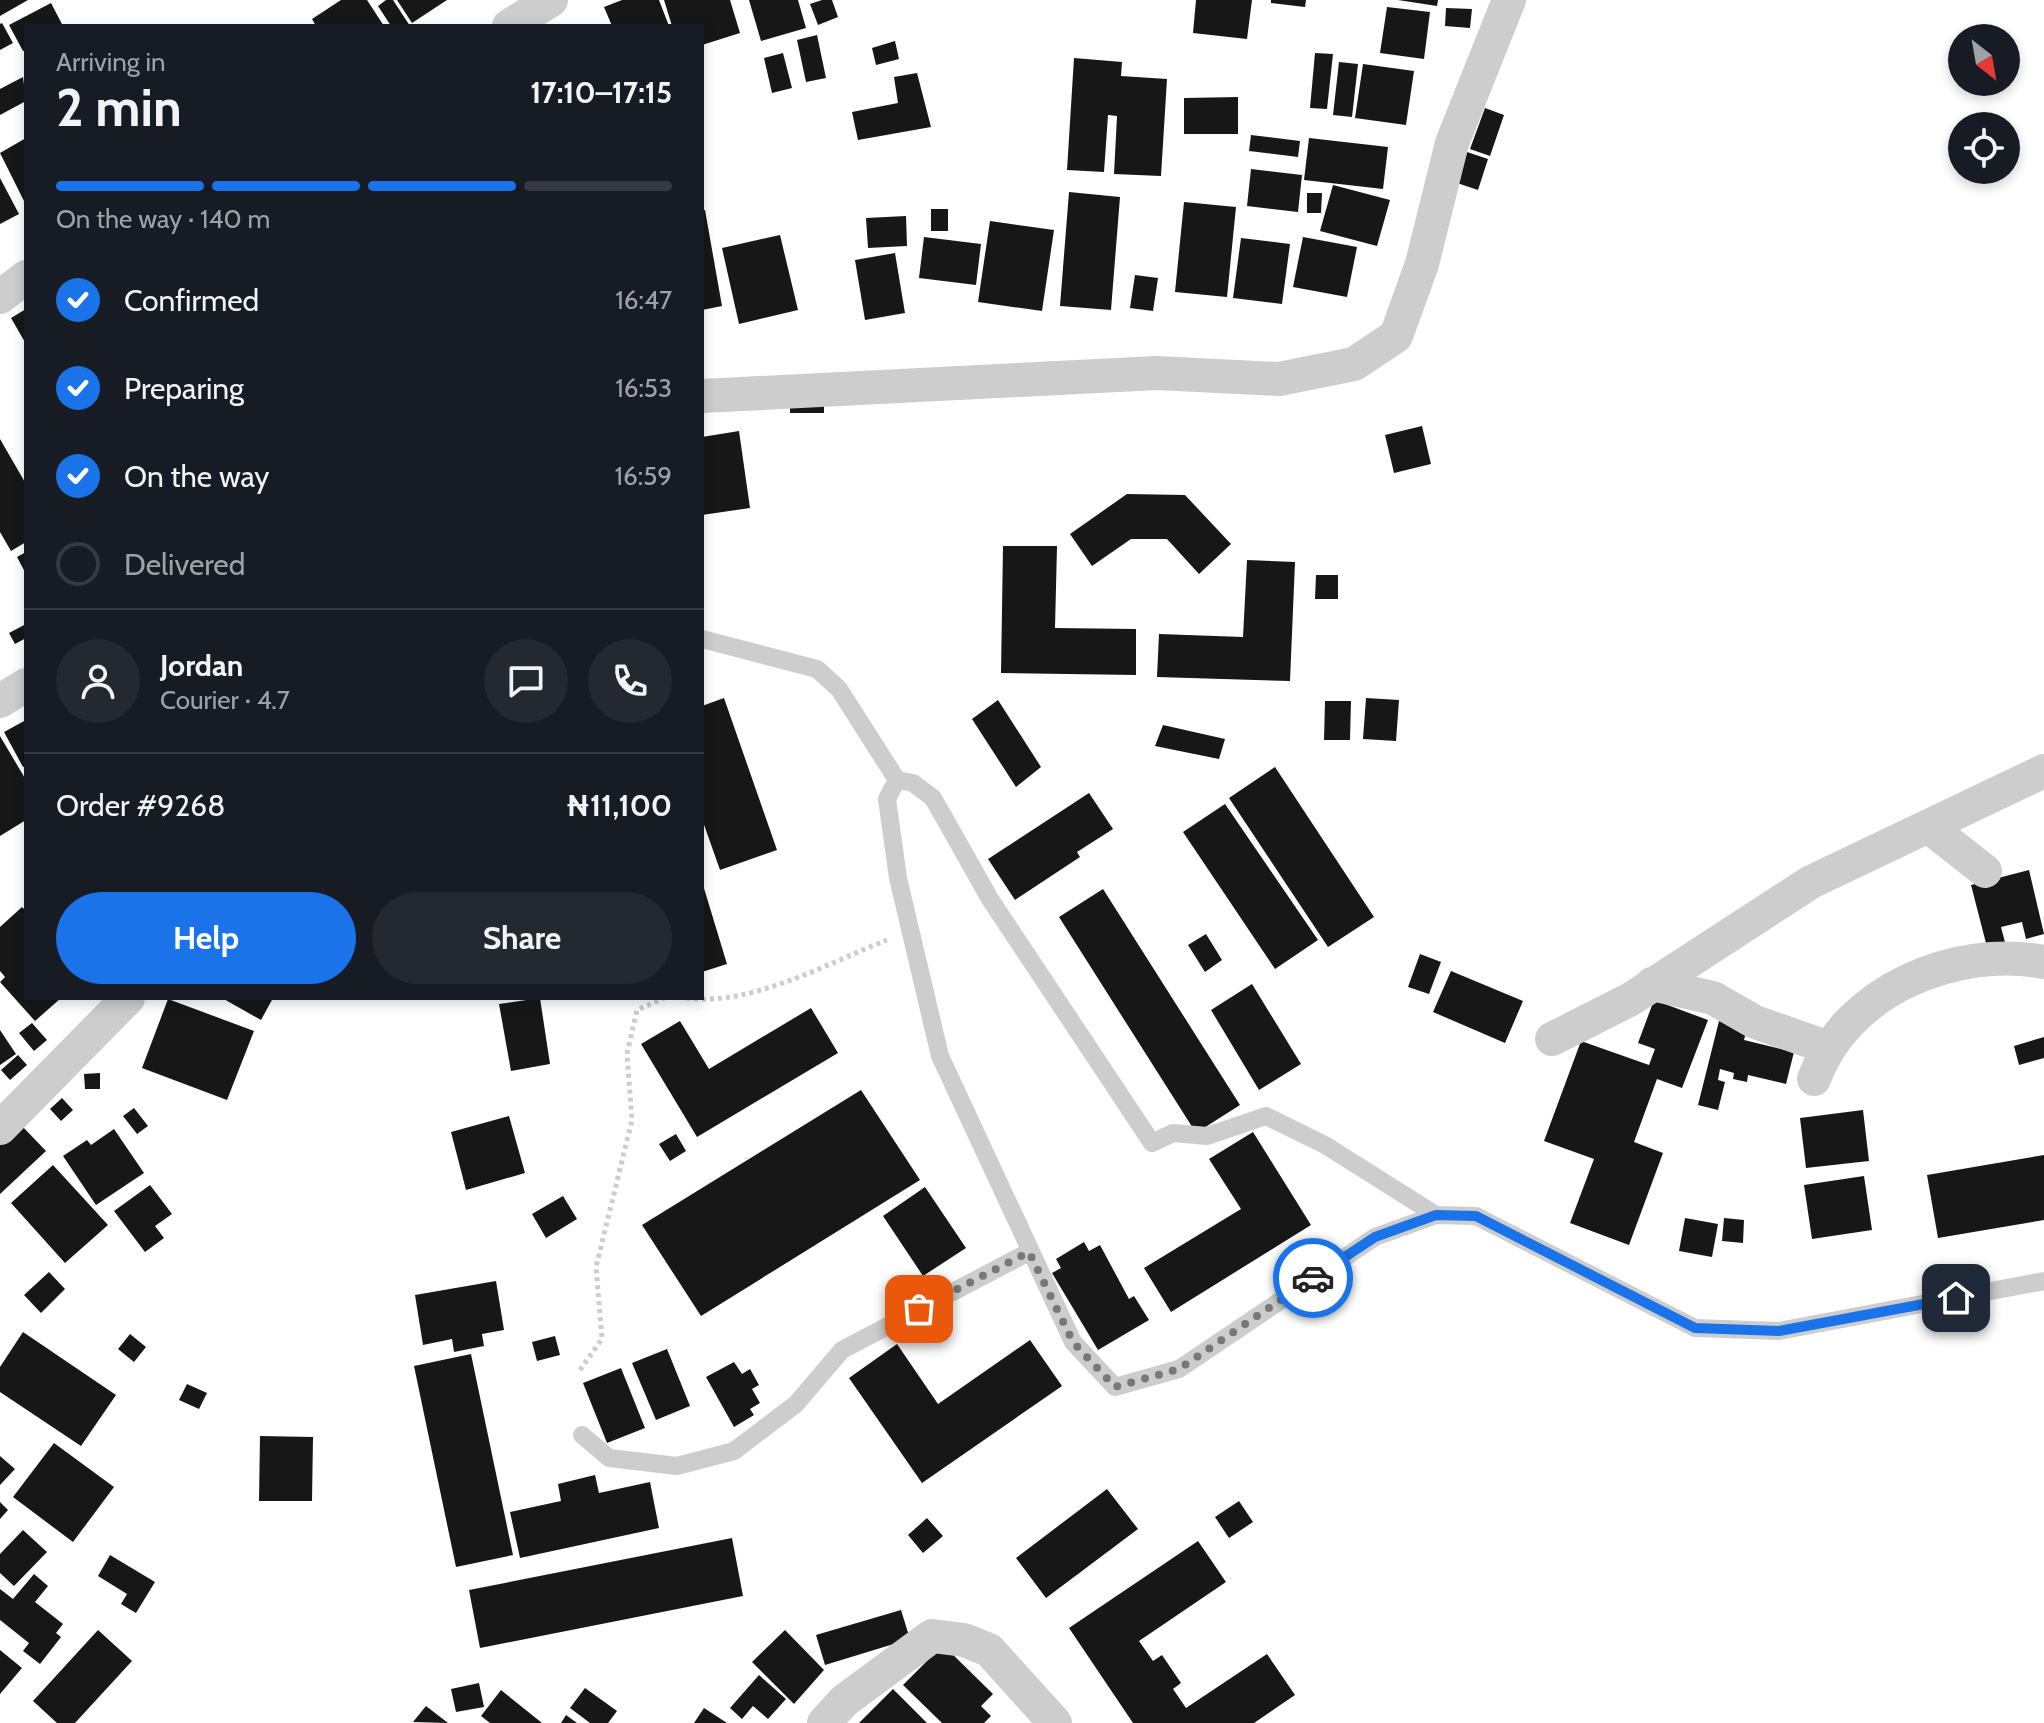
<!DOCTYPE html>
<html lang="en">
<head>
<meta charset="utf-8">
<style>
  :root { --surface:#171b24; --page:#242831; --text:#f1f3f6; --muted:#9ea1a6; --line:#363941; --accent:#1a73e8 }
  body { margin:0; font-family:Cabin,sans-serif; background:var(--page); color:var(--text); height:100vh; display:flex; flex-direction:column; font-size:30px; white-space:nowrap }
  * { box-sizing:border-box; margin:0 }
  p { font-size:26px; color:var(--muted) }
  .icon { flex:none; width:44px; height:44px; fill:none; stroke:currentColor; stroke-width:2; stroke-linecap:round; stroke-linejoin:round }
  .map { position:relative; flex:1; overflow:hidden }
  .side { position:absolute; left:24px; top:24px; width:680px; height:976px; display:flex; flex-direction:column; background:var(--surface); border-radius:0px; box-shadow:0 4px 12px #0003 }
  .side>* { flex:none }
  .needle { width:52px; rotate:149deg }
  .buttons { position:absolute; left:1948px; top:24px; display:grid; gap:16px }
  .buttons a { display:grid; place-items:center; width:72px; height:72px; border-radius:50%; background:var(--surface); box-shadow:0 4px 12px #0003; font-size:40px }
  .pin { position:absolute; display:grid; place-items:center; width:68px; height:68px; color:#fff; margin:-34px; border-radius:16px; box-shadow:0 4px 12px #0006 }
  .courier { position:absolute; display:grid; place-items:center; width:80px; height:80px; margin:-40px; border:6px solid #1a73e8; border-radius:50%; background:#fff; color:#222; box-shadow:0 2px 10px #0007 }
  .head em { font-style:normal; font-weight:800 }
  .head div { display:flex; flex-direction:column-reverse }
  .head { display:flex; align-items:center; justify-content:space-between; height:136px; padding:0 32px }
  h1 { font-size:52px; font-weight:800; line-height:60px }
  .bar { display:grid; grid-template-columns:repeat(4,1fr); gap:12px 8px; align-content:center; height:96px; padding:0 32px }
  .bar i { height:10px; border-radius:6px; background:var(--line) }
  .bar .on { background:var(--accent) }
  .bar p { grid-column:span 4 }
  .line { display:flex; align-items:center; gap:20px; padding:0 32px; border-top:2px solid var(--line) }
  .line div { flex:1 }
  .round { display:grid; place-items:center; flex:none; width:84px; height:84px; border-radius:42px; background:var(--page) }
  ol { padding:0 32px; list-style:none }
  li { display:flex; align-items:center; gap:24px; height:88px }
  li p { margin-inline-start:auto }
  li .icon { padding:8px; border-radius:50%; background:var(--accent); color:#fff; stroke-width:4 }
  li:last-child { color:var(--muted) }
  li i { width:44px; height:44px; border:4px solid var(--line); border-radius:50% }
  .action { display:flex; gap:16px; margin-top:auto; padding:16px 32px }
  .action a { flex:1; height:92px; border-radius:48px; background:var(--accent); color:#fff; font-size:32px; font-weight:800; line-height:92px; text-align:center }
  .action a+a { background:var(--page); color:var(--text) }
  .map>svg:first-child { display:block }
</style>
</head>
<body>
<div class="map">
<svg width="2044" height="1723" viewBox="0 0 2044 1723">
  <rect width="100%" height="100%" fill="#fff"/>
  <path fill="#171717" d="M0 0H28L0 16Z
    M341 0H367L384 26H316L312 19Z
    M386 0H393L410 26H391L378 6Z
    M397 0H447L412 23Z
    M622 0H659L669 26H612L604 7Z
    M664 0H730L740 33 702 45V26H672Z
    M749 0H798L806 28 761 41Z
    M822 0H832L838 17 818 25 810 4Z
    M1196 0H1252L1247 39 1193 33Z
    M1271 0H1306L1305 7 1271 3Z
    M1398 0H1438L1437 6Z
    M51 3 63 26H26V50L23 51 9 25Z
    M1387 7 1430 12 1424 59 1380 53Z
    M1446 8 1472 9 1470 28 1445 26Z
    M2 23 13 43 0 50V24Z
    M817 35 826 78 806 82 797 40Z
    M895 41 899 59 876 65 872 48Z
    M783 53 792 88 772 93 764 58Z
    M1315 53 1333 54 1327 109 1310 108Z
    M1074 58 1122 62 1121 76 1167 79 1161 176 1114 174 1117 116 1108 115 1104 172 1067 170Z
    M1339 62 1358 64 1352 117 1333 115Z
    M1363 64 1414 71 1406 125 1355 118Z
    M917 73 931 127 858 140 852 112 898 103 894 77Z
    M23 77 26 101 0 115V89Z
    M1238 97V134H1184V98Z
    M1485 108 1504 115 1490 156 1470 149Z
    M1251 135 1300 141 1298 157 1249 151Z
    M26 138V205L0 153Z
    M1309 138 1388 147 1383 189 1304 180Z
    M1467 152 1488 159 1478 190 1457 183Z
    M1251 169 1302 175 1298 212 1247 206Z
    M0 178 19 214 0 224Z
    M1333 185 1390 200 1377 246 1320 231Z
    M1069 192 1120 197 1111 310 1060 306Z
    M1307 193H1322L1321 213H1307Z
    M1184 202 1236 207 1227 297 1175 292Z
    M931 209H948V231H931Z
    M702 210H705L722 306 702 310Z
    M906 216 907 246 868 248 866 218Z
    M990 221 1054 230 1042 311 978 302Z
    M780 235 798 310 739 324 722 248Z
    M924 237 981 244 976 285 919 278Z
    M1303 237 1357 247 1347 297 1293 287Z
    M1241 238 1290 244 1282 304 1233 298Z
    M895 253 905 313 865 320 855 260Z
    M1135 275 1158 278 1153 311 1130 308Z
    M26 309V344L11 318Z
    M790 395H824V413H790Z
    M1422 426 1431 464 1394 473 1385 435Z
    M739 431 750 508 702 515V437Z
    M0 439 26 484V542L11 551 0 532Z
    M1127 494 1185 495 1231 544 1199 574 1167 539H1131L1092 566 1070 534Z
    M1003 546H1057L1055 628 1136 629V675L1001 673Z
    M26 552V574L17 557Z
    M1247 560 1295 562 1290 681 1157 677 1159 634 1243 637Z
    M1316 575H1338V599H1315Z
    M26 624V638L15 644 9 633Z
    M724 698 777 850 720 870 702 819V706Z
    M1366 698 1399 700 1396 741 1363 739Z
    M998 700 1041 767 1016 787 972 719Z
    M1325 701H1351L1350 740H1324Z
    M26 720V766L23 767 4 732Z
    M1163 725 1225 739 1219 759 1155 746Z
    M0 736 26 780V820L0 836Z
    M1275 767 1374 917 1328 947 1229 798Z
    M1089 793 1113 829 1077 852 1080 857 1015 900 988 859Z
    M1225 804 1318 940 1275 969 1183 832Z
    M2029 870 2044 934 2026 939 2022 922 2001 927 2006 946 1988 951 1971 885Z
    M703 885 727 964 702 972V886Z
    M1103 889 1240 1105 1196 1133 1059 917Z
    M22 907 26 911V998H61L35 1021 0 982 5 977 0 971V927Z
    M1206 934 1222 960 1205 972 1188 945Z
    M1420 954 1441 962 1429 994 1408 987Z
    M1451 971 1523 1001 1505 1043 1433 1012Z
    M1252 984 1301 1064 1259 1090 1211 1010Z
    M222 998H273L261 1020Z
    M540 998 550 1064 511 1071 499 1004Z
    M168 999 254 1031 227 1100 142 1068Z
    M1654 1000 1708 1020 1682 1088 1657 1079 1634 1142 1663 1153 1629 1245 1570 1223 1594 1159 1544 1141 1581 1041 1649 1065 1655 1049 1638 1043Z
    M811 1008 838 1053 697 1137 641 1044 680 1021 709 1069Z
    M1719 1021 1747 1028 1744 1040 1794 1052 1786 1084 1748 1075 1747 1082 1733 1079 1734 1073 1720 1069 1718 1080 1725 1082 1718 1110 1698 1105Z
    M32 1023 47 1040 34 1051 19 1033Z
    M0 1030 16 1054 0 1065Z
    M2044 1037V1058L2019 1065 2014 1046Z
    M18 1055 27 1065 10 1080 1 1070Z
    M100 1073V1089H85L84 1074Z
    M861 1090 920 1180 701 1316 642 1225Z
    M62 1098 73 1110 61 1121 50 1109Z
    M134 1108 148 1126 137 1134 123 1116Z
    M1863 1110 1869 1161 1806 1168 1800 1118Z
    M509 1116 525 1173 466 1190 451 1132Z
    M21 1125 46 1151 0 1194V1145Z
    M114 1129 144 1173 96 1205 63 1156 87 1140 91 1145Z
    M1253 1132 1311 1225 1171 1312 1144 1268 1241 1209 1209 1159Z
    M676 1134 686 1151 670 1161 659 1144Z
    M2044 1155V1220L1938 1238 1927 1175Z
    M53 1165 108 1225 65 1263 11 1203Z
    M1864 1176 1872 1230 1812 1239 1804 1185Z
    M150 1185 172 1214 155 1226 164 1238 145 1252 114 1211Z
    M925 1187 966 1248 923 1276 883 1216Z
    M563 1196 577 1219 546 1238 532 1214Z
    M1685 1218 1718 1224 1712 1257 1679 1251Z
    M1724 1218 1744 1220 1743 1243 1722 1241Z
    M1084 1242 1089 1251 1100 1245 1129 1299 1134 1296 1149 1320 1098 1350 1052 1273 1061 1268 1056 1259Z
    M49 1272 65 1289 41 1313 24 1295Z
    M496 1281 504 1330 482 1334 484 1346 454 1352 452 1339 423 1345 415 1295Z
    M23 1332 116 1395 81 1446 0 1392V1367Z
    M130 1334 146 1347 134 1362 118 1349Z
    M555 1336 560 1355 537 1361 532 1342Z
    M1030 1340 1062 1386 922 1483 849 1378 897 1344 938 1404Z
    M667 1349 690 1406 656 1420 632 1363Z
    M471 1354 513 1555 456 1567 414 1366Z
    M734 1362 742 1374 750 1369 759 1385 752 1389 760 1403 750 1409 754 1415 734 1427 706 1377Z
    M621 1368 645 1428 607 1443 583 1383Z
    M187 1384 207 1393 199 1409 179 1400Z
    M260 1436 313 1437 312 1501H259Z
    M54 1443 114 1487 73 1542 13 1497Z
    M0 1456 15 1469 0 1485Z
    M595 1475 599 1493 650 1482 659 1528 520 1558 510 1512 561 1501 558 1484Z
    M1107 1489 1138 1529 1046 1598 1016 1558Z
    M1239 1501 1253 1522 1229 1538 1215 1517Z
    M0 1502 8 1510 0 1519Z
    M927 1518 943 1536 923 1553 908 1535Z
    M23 1530 47 1552 14 1586 0 1573V1554Z
    M732 1538 743 1596 480 1648 469 1590Z
    M1198 1541 1226 1582 1139 1641 1153 1661 1162 1655 1181 1683 1173 1689 1186 1708 1267 1654 1295 1695 1254 1723H1133L1069 1628Z
    M110 1555 155 1582 136 1613 121 1604 127 1594 98 1576Z
    M34 1574 48 1586 35 1602 63 1624 56 1633 61 1637 40 1664 23 1651 29 1643 0 1620V1589L13 1599Z
    M901 1610 910 1639 825 1665 816 1635Z
    M98 1630 132 1661 75 1723H57L33 1701Z
    M785 1630 824 1670 794 1704 752 1662Z
    M943 1645 993 1694 981 1706 991 1716 984 1723H942L903 1685Z
    M0 1650 22 1668 0 1694Z
    M759 1675 786 1699 768 1719 753 1706 742 1719 730 1708Z
    M479 1683 484 1707 456 1712 451 1689Z
    M585 1688 617 1711 608 1723H590L570 1708Z
    M893 1689 927 1723H859Z
    M501 1690 542 1723H490L481 1716Z
    M426 1706 448 1723 413 1722Z
    M704 1708 727 1723H694Z
    M566 1715 577 1723H561Z"/>
  <g fill="none" stroke-linecap="round" stroke-linejoin="round">
    <path stroke="#cdcdcd" stroke-width="5" stroke-dasharray="4 4" stroke-linecap="butt" d="M686 998C750 1007 828 963 887 940
      M580 1370 602 1339 596 1267 632 1120 627 1054 637 1010 664 998"/>
    <path stroke="#cdcdcd" stroke-width="18" d="M702 639 817 669 839 689 897 780 913 783 933 798 990 899 1152 1143 1173 1133 1207 1136 1266 1116 1325 1145 1436 1215
      M897 780 887 799 898 878 940 1056 1073 1342 1115 1387 1179 1369 1375 1237 1436 1215 1476 1216 1695 1328 1779 1331 2044 1281
      M582 1435 609 1458 677 1466 734 1451 796 1404 842 1350 1029 1252"/>
    <path stroke="#cdcdcd" stroke-width="34" d="M509 26 551 0
      M0 297 26 277
      M702 396 1157 373 1279 379 1354 364 1396 336 1422 264 1452 143 1509 0
      M0 701 26 685
      M1929 827 1985 871
      M1652 984 1713 998 1755 1022 1829 1048
      M1552 1039 1631 999 1811 882 2044 771
      M1814 1079C1846 990 1956 945 2044 962
      M0 1128 128 998
      M824 1723 844 1701 932 1636 964 1640 989 1650 1055 1723"/>
  </g>
  <g fill="none" stroke-linecap="round" stroke-linejoin="round">
    <path stroke="#787878" stroke-width="8" stroke-dasharray="0 14.4" d="M919 1309 1029 1252 1073 1342 1115 1387 1179 1369 1313 1278"/>
    <path stroke="#1a73e8" stroke-width="10" d="M1313 1278 1375 1237 1436 1215 1476 1216 1695 1328 1779 1331 1956 1298"/>
  </g>
</svg>
<div class="buttons">
<a><svg class="needle" viewBox="-14 -14 28 28"><path d="M0-13l5 13h-10z" fill="#e53935"/><path d="M0 13l5-13h-10z" fill="#9ea1a6"/></svg></a>
<a><svg class="icon" aria-label="locate" viewBox="0 0 24 24"><circle cx="12" cy="12" r="6"/><path d="M12 2v4M12 18v4M2 12h4M18 12h4"/></svg></a>
</div>
<div class="pin" style="left:919px;top:1309px;background:#ea580c"><svg class="icon" aria-label="bag" viewBox="0 0 24 24"><path d="M5 8h14l-1 12H6zM9 8a3 3 0 0 1 6 0"/></svg></div>
<div class="pin" style="left:1956px;top:1298px;background:#1f2937"><svg class="icon" aria-label="home" viewBox="0 0 24 24"><path d="M3 11l9-7 9 7M6 9v11h12V9"/></svg></div>
<div class="courier" style="left:1313px;top:1278px"><svg class="icon" aria-label="car" viewBox="0 0 24 24"><path d="M5 17H2v-5l4-1 3-4h7l3 4 3 1v5h-3M9 17h6M6 11h13"/><circle cx="7" cy="17" r="2"/><circle cx="17" cy="17" r="2"/></svg></div>
<section class="side">
<div class="head"><div><h1>2 min</h1><p>Arriving in</p></div><em>17:10–17:15</em></div>
<div class="bar"><i class="on"></i><i class="on"></i><i class="on"></i><i></i><p>On the way · 140 m</p></div>
<ol>
<li><svg class="icon" aria-label="check" viewBox="0 0 24 24"><path d="M5 12l5 5 9-10"/></svg>Confirmed<p>16:47</p></li>
<li><svg class="icon" aria-label="check" viewBox="0 0 24 24"><path d="M5 12l5 5 9-10"/></svg>Preparing<p>16:53</p></li>
<li><svg class="icon" aria-label="check" viewBox="0 0 24 24"><path d="M5 12l5 5 9-10"/></svg>On the way<p>16:59</p></li>
<li><i></i>Delivered</li>
</ol>
<div class="line" style="height:144px"><a class="round"><svg class="icon" aria-label="person" viewBox="0 0 24 24"><circle cx="12" cy="8" r="4"/><path d="M4 21q1-7 8-7t8 7"/></svg></a><div><b>Jordan</b><p>Courier · 4.7</p></div><a class="round"><svg class="icon" aria-label="chat" viewBox="0 0 24 24"><path d="M4 5h16v11H9l-5 4z"/></svg></a><a class="round"><svg class="icon" aria-label="phone" viewBox="0 0 24 24"><path d="M5 4h4l2 5-3 2q2 4 5 5l2-3 5 2v4C11 20 4 13 5 4z"/></svg></a></div>
<div class="line" style="height:104px"><div>Order #9268</div><b>₦11,100</b></div>
<div class="action"><a>Help</a><a>Share</a></div>
</section>
</div>
</body>
</html>
